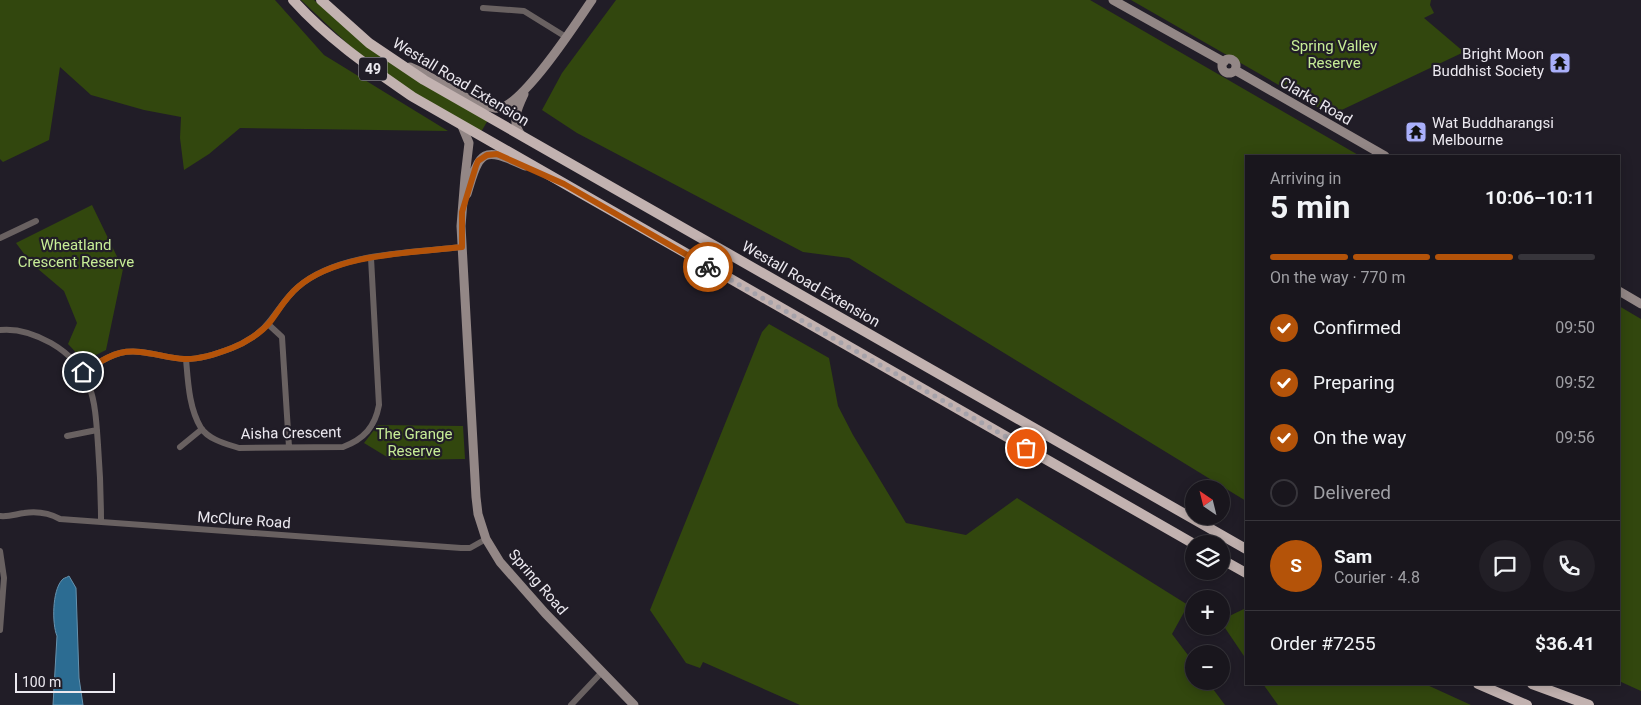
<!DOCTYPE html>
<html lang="en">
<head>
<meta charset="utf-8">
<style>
  :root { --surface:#19161d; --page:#221f26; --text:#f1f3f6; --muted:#9f9fa4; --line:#37353b; --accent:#b45309 }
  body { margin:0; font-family:Roboto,sans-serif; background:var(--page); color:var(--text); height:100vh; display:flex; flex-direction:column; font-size:19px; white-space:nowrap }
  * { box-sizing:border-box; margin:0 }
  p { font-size:16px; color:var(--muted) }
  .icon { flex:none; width:28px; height:28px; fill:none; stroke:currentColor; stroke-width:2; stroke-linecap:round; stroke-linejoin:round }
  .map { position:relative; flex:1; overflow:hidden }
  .drawer { position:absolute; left:1245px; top:155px; width:375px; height:530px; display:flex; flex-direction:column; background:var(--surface); border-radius:0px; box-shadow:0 2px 12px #0003,0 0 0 1px var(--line) }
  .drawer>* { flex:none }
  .needle { width:32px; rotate:325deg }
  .controls { position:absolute; left:1185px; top:480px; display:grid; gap:10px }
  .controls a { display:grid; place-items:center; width:45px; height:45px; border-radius:50%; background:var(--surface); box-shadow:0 2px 12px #0003,0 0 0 1px var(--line); font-size:25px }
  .scale { position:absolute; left:15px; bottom:12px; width:100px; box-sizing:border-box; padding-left:5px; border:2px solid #ece9f0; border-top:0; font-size:14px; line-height:18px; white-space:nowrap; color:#ece9f0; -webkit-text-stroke:4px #211d27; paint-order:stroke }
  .pin { position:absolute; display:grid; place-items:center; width:42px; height:42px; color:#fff; margin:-21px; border:2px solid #fff; border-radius:50%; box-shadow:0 1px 5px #0007 }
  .courier { position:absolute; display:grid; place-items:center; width:50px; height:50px; margin:-25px; border:4px solid #b45309; border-radius:50%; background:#fff; color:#222; box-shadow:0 1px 6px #0007 }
  .headline em { font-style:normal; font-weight:700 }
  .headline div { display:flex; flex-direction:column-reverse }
  .headline { display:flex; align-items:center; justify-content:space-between; height:85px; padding:0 25px }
  h1 { font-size:32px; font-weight:700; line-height:38px }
  .bar { display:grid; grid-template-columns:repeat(4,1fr); gap:8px 5px; align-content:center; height:60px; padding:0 25px }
  .bar i { height:6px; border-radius:4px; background:var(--line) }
  .bar .selected { background:var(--accent) }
  .bar p { grid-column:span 4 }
  .line { display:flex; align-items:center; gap:12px; padding:0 25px; border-top:1px solid var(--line) }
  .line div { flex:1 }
  .round { display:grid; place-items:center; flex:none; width:52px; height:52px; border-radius:26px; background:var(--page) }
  ol { padding:0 25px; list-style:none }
  li { display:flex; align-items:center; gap:15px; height:55px }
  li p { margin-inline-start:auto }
  li .icon { padding:5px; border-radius:50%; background:var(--accent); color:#fff; stroke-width:4 }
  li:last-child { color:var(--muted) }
  li i { width:28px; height:28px; border:2px solid var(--line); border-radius:50% }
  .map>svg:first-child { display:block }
</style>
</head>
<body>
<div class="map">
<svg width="1641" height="705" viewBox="0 0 1641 705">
  <rect width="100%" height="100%" fill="#211d27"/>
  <path fill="#32470e" d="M0 0H275L324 55 448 131 240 128 209 154 184 170 180 138 181 117 144 110 91 95 60 67 49 140 3 162 0 159Z
    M301 0H314L360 40 488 120 481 132 414 94 350 46Z
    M616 0H1090L1360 156H1246V501L849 258 803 252 577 133 542 110 562 73Z
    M1131 0H1431L1430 5 1434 13 1424 18 1464 52 1331 115Z
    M92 205 123 269 106 350 84 361 68 344 77 323 64 291 31 263 16 243Z
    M1619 306 1641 319V691L1619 681Z
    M769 324 829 358 838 406 853 435 906 523 966 535 1017 498 1188 605 1172 634 1194 663V681H1207L1225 705H800L703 662 700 668 686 663 650 610 762 332Z
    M378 425 463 426 465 459 392 460 364 443Z
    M1246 608V659L1221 622V620Z
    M1263 684H1425L1471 705H1278Z"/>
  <path fill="#2c6c92" stroke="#6692ae" d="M69 576 76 588 79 678 83 705H53L57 636C52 624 52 591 62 580 63 578 66 578 69 576Z"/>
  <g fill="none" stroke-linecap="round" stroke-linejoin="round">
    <path stroke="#696161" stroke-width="6" d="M483 8 524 11 566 37
      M0 238 36 221
      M268 324 282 337 289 447
      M0 330C19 328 35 334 51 343 94 368 95 401 98 445 100 471 101 496 101 522
      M186 359C188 382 189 408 201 428 209 440 227 444 239 448L343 447C364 439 375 427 379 405L371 258
      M83 372C95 365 107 356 120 353 142 348 163 358 184 359 199 360 219 353 232 348 245 343 261 333 269 322 279 310 286 297 298 287 338 252 412 253 462 247
      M67 436 97 430
      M180 447 202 429
      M0 516C9 517 16 514 24 513 37 511 49 513 60 519L461 548H470L486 539
      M0 551 4 578 0 630
      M571 705 602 672"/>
    <path stroke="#938786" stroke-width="9" d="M1113 0 1224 62
      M1222 66a7 7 0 1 1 14 0a7 7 0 1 1-14 0Z
      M410 67C439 79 464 102 495 108 519 113 578 20 592 0
      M1235 70 1385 156
      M462 126 469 143 465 177 461 226 476 497 478 514 486 539 500 562 545 613 634 705
      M521 135C511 121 517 109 524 94
      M467 194C480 150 482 146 525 166
      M1619 291 1641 304"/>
    <path stroke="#c2b2b0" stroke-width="10" d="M293 0C328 39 371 68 413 97L1194 544
      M321 0 369 43 424 80 1246 549
      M1221 559 1246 573
      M1478 684 1527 705
      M1532 684 1589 705"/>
  </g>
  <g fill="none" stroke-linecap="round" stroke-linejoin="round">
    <path stroke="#a5a2aa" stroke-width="5" stroke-dasharray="0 9" d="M708 267 1026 448"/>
    <path stroke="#b45309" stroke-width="6" d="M83 372C95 365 107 356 120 353 142 348 163 358 184 359 199 360 219 353 232 348 245 343 261 333 270 322 279 310 286 297 298 287 337 253 413 253 462 247V212L476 166 478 161 487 155 497 154 564 184 708 267"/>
  </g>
  <defs>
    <g id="temple-square" transform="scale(1.125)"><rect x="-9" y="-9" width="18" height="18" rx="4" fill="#aab0fb" stroke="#211d27"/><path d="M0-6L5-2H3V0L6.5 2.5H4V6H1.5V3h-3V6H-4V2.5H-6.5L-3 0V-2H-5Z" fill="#111"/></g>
  </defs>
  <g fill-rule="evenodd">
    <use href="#temple-square" x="1560" y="63"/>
    <use href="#temple-square" x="1416" y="132"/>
  </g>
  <g text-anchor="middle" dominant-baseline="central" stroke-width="4.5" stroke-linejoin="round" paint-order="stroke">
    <rect fill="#211d27" stroke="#afacb4" stroke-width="1" x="359" y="57.5" width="28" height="23" rx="4"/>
    <g font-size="14" font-weight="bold" fill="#ece9f0">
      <text x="373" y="69">49</text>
    </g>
    <g font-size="15" fill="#c6ec96" stroke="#211d27">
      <text x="1334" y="46">Spring Valley<tspan x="1334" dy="17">Reserve</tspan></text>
      <text x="76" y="245">Wheatland<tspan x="76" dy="17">Crescent Reserve</tspan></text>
      <text x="414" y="434">The Grange<tspan x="414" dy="17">Reserve</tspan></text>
    </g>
    <g font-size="15" fill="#ece9f0" stroke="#211d27" text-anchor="end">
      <text x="1544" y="54">Bright Moon<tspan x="1544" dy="17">Buddhist Society</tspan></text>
      <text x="1432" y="123" text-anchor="start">Wat Buddharangsi<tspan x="1432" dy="17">Melbourne</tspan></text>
    </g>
    <g font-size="15" fill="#ece9f0" stroke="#211d27">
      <text transform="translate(461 82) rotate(31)">Westall Road Extension</text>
      <text transform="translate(1316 101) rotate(30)">Clarke Road</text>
      <text transform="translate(811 284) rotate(30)">Westall Road Extension</text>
      <text transform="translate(291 433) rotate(-1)">Aisha Crescent</text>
      <text transform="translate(244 520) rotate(4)">McClure Road</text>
      <text transform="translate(538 582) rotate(49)">Spring Road</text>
    </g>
  </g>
</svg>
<div class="controls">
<a><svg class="needle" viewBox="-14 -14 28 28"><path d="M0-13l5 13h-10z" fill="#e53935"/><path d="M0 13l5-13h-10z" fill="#9f9fa4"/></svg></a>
<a><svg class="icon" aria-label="layers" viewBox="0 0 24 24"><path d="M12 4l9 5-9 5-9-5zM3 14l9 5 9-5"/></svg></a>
<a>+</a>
<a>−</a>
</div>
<div class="scale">100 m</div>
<div class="pin" style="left:1026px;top:448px;background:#ea580c"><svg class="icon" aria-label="bag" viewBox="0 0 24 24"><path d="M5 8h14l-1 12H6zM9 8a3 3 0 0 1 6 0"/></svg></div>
<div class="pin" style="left:83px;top:372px;background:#1f2937"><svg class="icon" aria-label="home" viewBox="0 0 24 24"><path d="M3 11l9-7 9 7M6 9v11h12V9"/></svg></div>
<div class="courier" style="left:708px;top:267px"><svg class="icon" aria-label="bike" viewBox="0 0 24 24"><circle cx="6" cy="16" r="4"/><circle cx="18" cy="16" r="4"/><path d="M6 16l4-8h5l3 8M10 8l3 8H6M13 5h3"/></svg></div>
<section class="drawer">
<div class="headline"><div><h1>5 min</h1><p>Arriving in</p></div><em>10:06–10:11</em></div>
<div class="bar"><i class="selected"></i><i class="selected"></i><i class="selected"></i><i></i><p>On the way · 770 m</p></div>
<ol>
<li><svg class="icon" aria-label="check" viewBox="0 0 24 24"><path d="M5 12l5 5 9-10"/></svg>Confirmed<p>09:50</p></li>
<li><svg class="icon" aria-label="check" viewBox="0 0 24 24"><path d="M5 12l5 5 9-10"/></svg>Preparing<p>09:52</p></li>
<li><svg class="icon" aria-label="check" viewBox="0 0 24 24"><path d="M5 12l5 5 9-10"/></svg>On the way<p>09:56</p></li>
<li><i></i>Delivered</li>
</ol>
<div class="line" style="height:90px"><b class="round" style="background:var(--accent);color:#fff">S</b><div><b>Sam</b><p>Courier · 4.8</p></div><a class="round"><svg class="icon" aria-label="chat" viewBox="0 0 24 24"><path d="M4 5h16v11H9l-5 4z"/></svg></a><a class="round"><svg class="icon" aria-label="phone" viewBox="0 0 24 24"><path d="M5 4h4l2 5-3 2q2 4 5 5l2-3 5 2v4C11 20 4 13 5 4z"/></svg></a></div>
<div class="line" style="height:65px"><div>Order #7255</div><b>$36.41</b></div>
</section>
</div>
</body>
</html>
